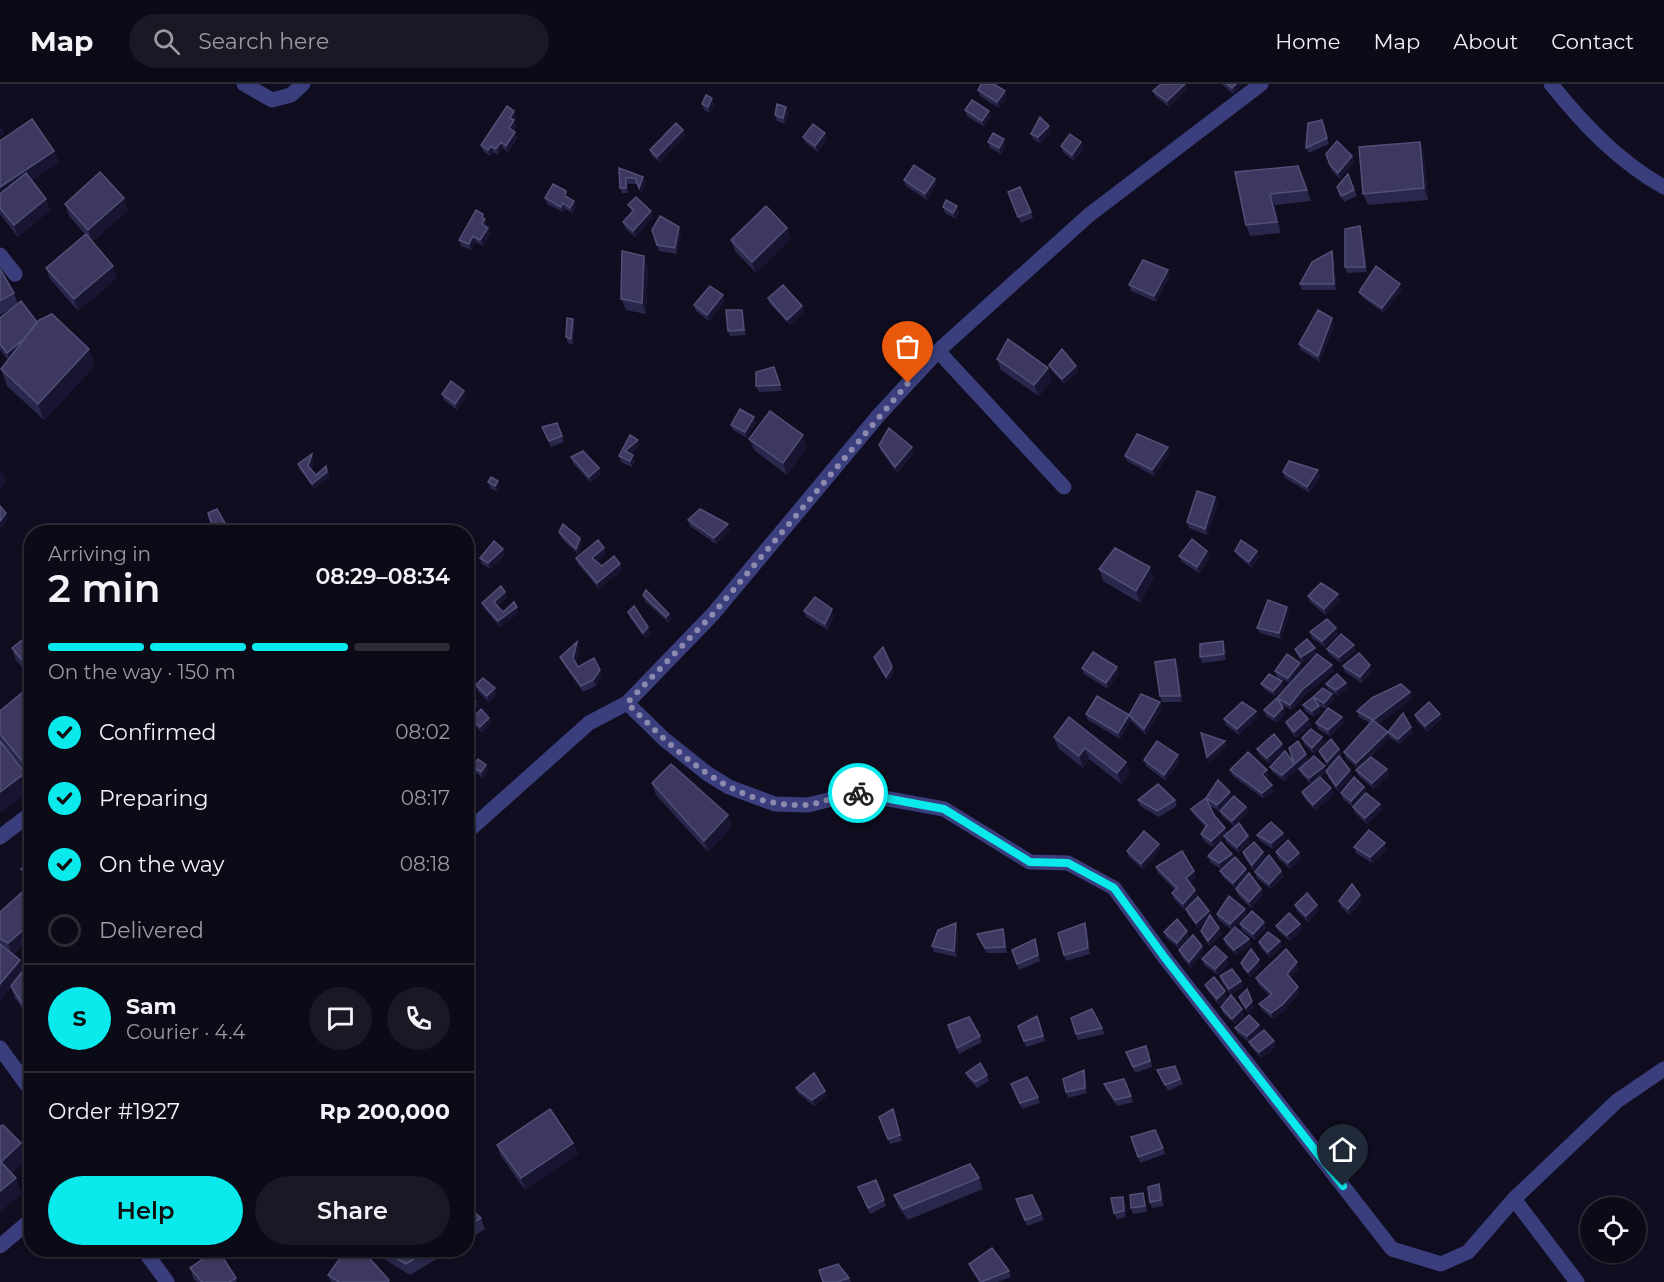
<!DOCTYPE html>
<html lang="en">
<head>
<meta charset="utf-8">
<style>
  :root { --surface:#0b0a17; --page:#191824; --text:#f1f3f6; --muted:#9a9aa1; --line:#2b2b36; --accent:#0ae9ec }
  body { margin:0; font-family:Montserrat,sans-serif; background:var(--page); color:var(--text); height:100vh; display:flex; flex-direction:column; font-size:22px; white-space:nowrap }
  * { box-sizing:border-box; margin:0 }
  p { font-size:20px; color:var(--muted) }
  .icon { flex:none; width:33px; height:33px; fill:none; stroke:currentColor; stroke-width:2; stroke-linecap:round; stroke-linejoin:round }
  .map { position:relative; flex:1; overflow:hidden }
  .details { position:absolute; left:24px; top:441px; width:450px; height:732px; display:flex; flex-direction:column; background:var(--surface); border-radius:24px; box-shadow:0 2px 4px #0004,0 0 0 2px var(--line) }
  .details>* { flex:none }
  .tools { position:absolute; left:1580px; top:1113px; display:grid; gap:12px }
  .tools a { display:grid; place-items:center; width:66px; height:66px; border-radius:50%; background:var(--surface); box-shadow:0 2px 4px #0004,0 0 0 2px var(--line); font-size:30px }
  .pin { position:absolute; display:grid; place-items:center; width:51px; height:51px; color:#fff; margin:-62px -26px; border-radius:50% 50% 50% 0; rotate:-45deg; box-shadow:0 0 6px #0007 }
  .pin .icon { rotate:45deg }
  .courier { position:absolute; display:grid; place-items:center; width:60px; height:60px; margin:-30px; border:4px solid #0ae9ec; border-radius:50%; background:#fff; color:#222; box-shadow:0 2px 8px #0007 }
  .summary em { font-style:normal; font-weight:600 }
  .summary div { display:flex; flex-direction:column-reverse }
  .summary { display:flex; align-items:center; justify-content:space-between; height:102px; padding:0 24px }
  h1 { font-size:39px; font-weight:600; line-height:45px }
  .bar { display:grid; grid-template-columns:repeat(4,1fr); gap:9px 6px; align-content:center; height:72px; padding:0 24px }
  .bar i { height:8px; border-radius:4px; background:var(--line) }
  .bar .active { background:var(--accent) }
  .bar p { grid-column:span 4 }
  .line { display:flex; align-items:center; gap:15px; padding:0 24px; border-top:2px solid var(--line) }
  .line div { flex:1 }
  .round { display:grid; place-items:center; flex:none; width:63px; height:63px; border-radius:32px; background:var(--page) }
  ol { padding:0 24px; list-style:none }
  li { display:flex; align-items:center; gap:18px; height:66px }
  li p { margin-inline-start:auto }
  li .icon { padding:6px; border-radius:50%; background:var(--accent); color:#111; stroke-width:4 }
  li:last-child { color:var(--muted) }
  li i { width:33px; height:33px; border:3px solid var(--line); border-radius:50% }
  .primary-button { display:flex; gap:12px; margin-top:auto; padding:12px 24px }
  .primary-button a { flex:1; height:69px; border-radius:36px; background:var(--accent); color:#111; font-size:24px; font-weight:600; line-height:69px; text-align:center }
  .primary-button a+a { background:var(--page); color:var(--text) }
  header { display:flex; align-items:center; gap:36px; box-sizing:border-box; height:84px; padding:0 30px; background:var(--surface); border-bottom:2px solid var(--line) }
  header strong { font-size:28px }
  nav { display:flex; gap:33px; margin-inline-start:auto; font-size:21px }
  .search { width:420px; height:54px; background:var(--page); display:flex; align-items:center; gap:15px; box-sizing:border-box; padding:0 21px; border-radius:33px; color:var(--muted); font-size:22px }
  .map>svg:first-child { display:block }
</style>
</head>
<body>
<header>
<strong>Map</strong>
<div class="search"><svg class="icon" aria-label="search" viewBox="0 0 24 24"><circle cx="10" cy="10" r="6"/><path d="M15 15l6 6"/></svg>Search here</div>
<nav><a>Home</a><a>Map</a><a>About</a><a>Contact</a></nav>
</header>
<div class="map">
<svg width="1664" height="1198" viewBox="0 0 1664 1198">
  <rect width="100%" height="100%" fill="#0f0d1f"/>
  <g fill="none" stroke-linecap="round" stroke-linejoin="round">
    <path stroke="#3a3e7c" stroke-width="15" d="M938 267 1064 403
      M627 619 713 530 878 332 938 267 1089 131 1261 0
      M466 749 589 639 627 619 665 656 708 690 729 703 775 720 808 721 856 709 944 725 1030 778 1068 779 1114 804 1165 874 1392 1165 1441 1180 1468 1168 1514 1115 1617 1017 1664 985
      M0 753 29 731
      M1514 1115 1577 1198"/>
    <path stroke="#3a3e7c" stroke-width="15" d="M244 0 272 16 291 11 303 0
      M1551 0C1583 40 1619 78 1664 103
      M0 171 15 190
      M0 964 32 1008
      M0 1162 32 1135
      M144 1166 167 1198"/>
  </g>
  <path fill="#2a274c" d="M1221 0H1242L1234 10Z
    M1187 5 1169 23 1155 12 1153 7Z
    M978 6 1005 7 1007 13 999 24 980 12Z
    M712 14 714 20 710 29 704 26 702 20Z
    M786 23 789 29 785 40 777 37 775 31Z
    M965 26 991 32 984 43 967 32Z
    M514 27 516 32 514 36 516 42 513 47 515 48 517 54 508 68 503 64 498 71 493 68 490 72 483 67 481 61Z
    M1322 36 1329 60 1309 69 1306 64Z
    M683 46 685 52 660 78 652 72 650 66Z
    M1051 48 1040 59 1033 55 1031 50Z
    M803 53 827 55 818 68 806 59Z
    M0 57 54 67 59 78 32 96 46 115 50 126 18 153 0 130Z
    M988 58 1006 61 1001 70 990 64Z
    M1420 58 1424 70 1428 116 1368 121 1363 110Z
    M1061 62 1084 64 1074 77 1063 68Z
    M1326 70 1352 72 1354 78 1340 95 1332 87Z
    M1298 82 1311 117 1275 121 1281 149 1250 152 1246 141 1235 88Z
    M619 84 643 93 645 98 641 110 637 100H628V109H622L620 104Z
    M1348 90 1357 112 1344 118 1337 103Z
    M904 96 937 100 927 116 906 102Z
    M1020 103 1033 134 1021 139 1008 108Z
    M545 114H568L574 117 576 123 573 129 565 125 563 128 547 120Z
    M65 120 128 126 92 158 69 132Z
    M628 121 653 133 635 153 625 144 623 138 632 128Z
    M957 122 959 128 956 135 945 129 943 123Z
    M483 130 487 141 486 143 488 144 490 150 483 162 476 158 471 166 461 162 459 156Z
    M1360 142 1362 148 1367 188 1347 189 1345 183Z
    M679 143 681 148 677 170 659 167 652 146Z
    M787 144 791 155 756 189 735 167 731 156Z
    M644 172 648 183 646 230 626 226 621 215Z
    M1334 172 1336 206H1302L1300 200Z
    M46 184 117 194 78 227 50 195Z
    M0 185 14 209 18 220 37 238 89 265 95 282 44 336 7 302 1 285 8 276 0 266V234L14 223 0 231Z
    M1170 192 1156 218 1131 207 1129 201Z
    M1402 206 1384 229 1362 213 1359 208Z
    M768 214 804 228 790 241 770 220Z
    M725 217 709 237 696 227 694 221Z
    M742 226 744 231 746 251 730 252 728 247Z
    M573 235 575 241 573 261 568 259 566 253Z
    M1334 240 1320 278 1301 266 1299 260Z
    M997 275 1048 284 1052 296 1039 312 1001 286Z
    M1049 281 1079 288 1064 300 1051 286Z
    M774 283 782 307 759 308 756 302Z
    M442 310 466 312 457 326 444 316Z
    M557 339 564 358 551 363 542 343Z
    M756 339 747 354 733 346 731 341Z
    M749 355 807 363 787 391 754 366Z
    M879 361 914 369 897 389 881 367Z
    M640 362 631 370 635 377 632 383 621 378 619 372Z
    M1170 369 1154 392 1127 377 1125 372Z
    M571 373 599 384 601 390 591 399 573 379Z
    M314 376 311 386 316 391 328 388 329 394 314 405 300 386 298 380Z
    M1318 386 1320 392 1310 409 1285 394 1283 388Z
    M488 398 500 403 497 408 490 404Z
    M1218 419 1207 451 1189 444 1187 438Z
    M688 436 730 446 716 460 690 442Z
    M559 448 580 454 582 460 578 470 561 454Z
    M1207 467 1210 473 1199 489 1182 478 1179 472Z
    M1235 467H1257L1259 473 1252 484 1238 472Z
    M505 470 490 485 482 480 480 474Z
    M606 470 596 477 602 482 622 486 599 505 578 480 576 474Z
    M1099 485 1154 494 1140 519 1103 497Z
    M505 508 507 514 497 522 503 528 519 529 500 543 485 525 482 519Z
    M643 511 669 530 671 535 669 539 645 517Z
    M1308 512 1340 516 1326 531 1310 518Z
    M804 527 834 531 828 546 806 533Z
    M628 528 651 548 646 555 630 534Z
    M1289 529 1281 555 1260 549 1257 544Z
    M1336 544 1338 550 1325 563 1312 554 1310 548Z
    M32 548V595L16 576 12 564Z
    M1223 557 1225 563 1226 576 1202 579 1200 573Z
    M577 558 579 564 576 578 578 583 602 591 596 602 583 608 562 578 560 573Z
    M1354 561 1356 567 1341 579 1329 570 1327 565Z
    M1295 565 1317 570 1334 587 1305 611 1292 626 1282 621 1285 629 1277 639 1266 632 1264 626 1316 571 1303 579 1297 571Z
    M874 573 894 588 888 598 876 578Z
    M1175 575 1178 580 1182 618H1162L1160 612Z
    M1300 579 1302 585 1290 599 1277 593 1275 587Z
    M1343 582 1372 587 1362 599 1345 588Z
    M1082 584 1119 589 1108 605 1084 590Z
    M1261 600 1285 603 1275 612 1264 605Z
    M1326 600 1348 605 1338 612 1328 605Z
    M476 601 497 610 489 618 478 607Z
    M1323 604 1332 610 1334 615 1326 625 1318 621 1321 628 1314 633 1305 627 1303 621Z
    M1410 608 1413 614 1378 640 1388 648 1390 654 1367 676 1387 685 1389 691 1374 705 1358 691 1356 686 1358 684 1346 674 1344 668 1370 639 1359 633 1357 627Z
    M466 612 476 617 478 623 475 627 466 621Z
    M32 616V698L25 690 31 706 0 729V627Z
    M1162 624 1146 651 1131 637 1120 655 1088 636 1086 630 1129 631Z
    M1440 630 1442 635 1428 648 1417 637 1415 631Z
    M1258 633 1239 651 1226 641 1224 635Z
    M1342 633 1344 639 1330 652 1318 645 1316 639Z
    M489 634 492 639 482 649 474 640 472 635Z
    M1308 635 1311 641 1296 654 1288 644 1286 638Z
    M1411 643 1413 648 1400 660 1390 654 1388 648Z
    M1054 653 1126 678 1130 689 1121 700 1089 675 1083 684 1058 664Z
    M1322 653 1324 659 1314 670 1304 660 1302 654Z
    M1257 665 1284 666 1269 680 1259 670Z
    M1339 665 1341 671 1339 673 1352 692 1338 708 1328 693 1327 688 1320 693 1331 704 1334 710 1315 726 1304 714 1302 708 1311 700 1302 691 1299 685 1326 687 1329 684 1321 672 1319 667Z
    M1306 670 1308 676 1285 697 1272 688 1270 683 1294 679Z
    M1144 676 1180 677 1166 697 1146 682Z
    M473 683 489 686 483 694 475 688Z
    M1230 686 1269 692 1266 695 1274 707 1264 715 1233 692Z
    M652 699 732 742 708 768 656 711Z
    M1366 708 1353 723 1343 715 1341 709Z
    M1206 714H1232L1246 723 1248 729 1234 742 1222 732 1220 727 1230 716 1219 727 1209 721 1214 731 1225 744 1227 749 1248 752 1250 758 1239 769 1226 758 1225 752 1213 763 1203 756 1201 750 1205 743 1194 731 1191 725Z
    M1138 716H1175L1177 722 1159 733 1140 722Z
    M1380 720 1382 726 1367 740 1355 729 1353 723Z
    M1283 749 1285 754 1273 765 1260 757 1257 751Z
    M1354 763 1387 765 1372 779 1356 769Z
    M1161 765 1143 785 1129 773 1127 767Z
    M1243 768H1263L1266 774 1254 787 1245 774Z
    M1276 768 1301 775 1290 785 1278 774Z
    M1232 770 1234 774 1248 790 1263 811 1251 824 1238 811 1236 805 1241 798 1235 804 1223 793 1220 787 1226 782 1221 785 1210 778 1208 772Z
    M32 774V802L25 797 21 785Z
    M1156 783 1196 793 1190 799 1195 806 1198 812 1185 826 1174 815 1172 809 1175 806 1158 789Z
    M1281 787 1283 793 1271 805 1257 794 1255 788Z
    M32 807V853L13 870 24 886 32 875V939L15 914 11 903 0 916V828Z
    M1360 811 1362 817 1350 831 1341 823 1339 817Z
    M1295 821H1317L1319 827 1308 838 1297 827Z
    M1186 825 1210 831 1219 844 1222 850 1210 863 1203 852 1201 847 1207 836 1198 844 1188 831Z
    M1217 830 1247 831 1232 846 1219 836Z
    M1085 839 1087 845 1090 870 1066 877 1064 871Z
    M1240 840 1266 844 1255 856 1242 846Z
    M1300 840 1302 846 1290 857 1278 847 1276 842Z
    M958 845 957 873 934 868 932 862Z
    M1164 848 1189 853 1179 864 1166 854Z
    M977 850 1005 851 1007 869H987L979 856Z
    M1035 855 1040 877 1019 886 1012 866Z
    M1224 855H1249L1251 861 1236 871 1226 861Z
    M1280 857 1282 863 1270 874 1261 864 1259 858Z
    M1179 866 1204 868 1191 884 1181 872Z
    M1202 875 1229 879 1218 891 1204 881Z
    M1241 879 1261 882 1251 893 1243 885Z
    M1299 884 1291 894 1300 909 1284 927 1273 935 1262 926 1259 920 1270 912 1258 900 1256 894Z
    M1220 892 1241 897 1243 903 1231 911 1222 898Z
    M1205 901 1227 913 1219 921 1207 906Z
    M1239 913 1254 923 1248 929 1241 919Z
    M1221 923 1242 925 1244 931 1235 940 1223 929Z
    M1037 932 1045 957 1026 963 1018 942Z
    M948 941 980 952 982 958 959 970Z
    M1102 944 1105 950 1078 956 1076 950Z
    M1235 944 1261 947 1254 954 1276 963 1261 974 1251 963 1249 958 1237 949Z
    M1126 968H1149L1152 983 1135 989Z
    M1175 982 1183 1000 1168 1007 1157 986Z
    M1084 986 1086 992 1087 1009 1068 1014 1066 1008Z
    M966 989 987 991 989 997 977 1004 968 994Z
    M1011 1000 1038 1013 1040 1019 1022 1025Z
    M1104 1000 1131 1012 1133 1018 1117 1022 1106 1006Z
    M796 1004 825 1007 827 1012 814 1022 798 1009Z
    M895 1031 902 1057 890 1060 879 1033Z
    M1131 1053 1163 1064 1165 1070 1140 1079Z
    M573 1059 578 1070 525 1106 501 1072 497 1061Z
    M979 1094 983 1105 908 1136 898 1122 894 1111Z
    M876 1096 886 1122 870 1130 860 1108Z
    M1159 1100 1162 1106 1164 1122 1152 1124 1150 1118Z
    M1123 1113 1125 1119 1126 1133 1117 1135 1114 1129Z
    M1016 1115 1041 1130 1044 1136 1027 1142Z
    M1145 1115 1147 1128 1133 1130 1131 1124Z
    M466 1120 481 1134 485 1145 466 1157Z
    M179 1166H202L191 1175Z
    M372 1166H452L410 1191 373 1168Z
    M969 1180 1009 1187 1011 1193 998 1198H979L971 1186Z
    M190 1184 236 1194 237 1198H197L194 1196Z
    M328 1191 390 1198H331Z
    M849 1194 851 1198H823Z"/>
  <path fill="#181532" d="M1185 0H1186L1187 5 1169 23 1167 17Z
    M1236 0H1242L1234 10 1232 4Z
    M1005 7 1007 13 999 24 997 18Z
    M712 14 714 20 710 29 708 23Z
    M786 23 789 29 785 40 783 34Z
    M514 27 516 32 514 36 516 42 511 50 509 44 510 34Z
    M989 27 991 32 984 43 982 37Z
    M0 40 4 50 0 53Z
    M1049 42 1051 48 1040 59 1038 53Z
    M683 46 685 52 660 78 657 73Z
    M515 48 517 54 508 68 506 62Z
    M825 49 827 55 818 68 815 62Z
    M1004 55 1006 61 1001 70 999 64Z
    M501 58 503 64 498 71 496 65Z
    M1081 58 1084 64 1074 77 1072 71Z
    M1420 58 1424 70 1428 116 1424 104Z
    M491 62 493 68 490 72 488 66Z
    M54 67 59 78 2 116 0 109V103Z
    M1352 72 1354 78 1340 95 1338 89Z
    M643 93 645 98 641 110 639 104Z
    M626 94 628 100V109L626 104Z
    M935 95 937 100 927 116 925 110Z
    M1270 110 1275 121 1281 149 1277 138Z
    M124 114 128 126 92 158 88 146Z
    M46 115 50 126 18 153 14 141Z
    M574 117 576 123 573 129 570 124Z
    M563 119 565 125 563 128 561 123Z
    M957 122 959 128 956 135 953 129Z
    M651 127 653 133 635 153 633 147Z
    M483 130 487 141 484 146 482 140V134Z
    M1360 142 1362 148 1367 188 1365 183Z
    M679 143 681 148 677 170 675 164Z
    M488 144 490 150 483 162 480 156Z
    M787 144 791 155 756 189 752 178Z
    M473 152 476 158 471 166 469 160Z
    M1332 167 1334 172 1336 206 1334 200Z
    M644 172 648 183 646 230 642 219Z
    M113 182 117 194 78 227 74 215Z
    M1168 186 1170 192 1156 218 1154 212Z
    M1400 200 1402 206 1384 229 1382 224Z
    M723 211 725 217 709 237 707 231Z
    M802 222 804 228 790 241 787 236Z
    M742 226 744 231 746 251 744 246Z
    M1332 234 1334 240 1320 278 1318 272Z
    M573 235 575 241 573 261 571 255Z
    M40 242 11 280 7 269Z
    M89 265 95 282 44 336 38 320Z
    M1076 282 1079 288 1064 300 1062 295Z
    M1048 284 1052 296 1039 312 1034 301Z
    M464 307 466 312 457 326 455 320Z
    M754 333 756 339 747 354 745 348Z
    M803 351 807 363 787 391 783 379Z
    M638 356 640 362 628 373 625 367Z
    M912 363 914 369 897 389 895 383Z
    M1168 363 1170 369 1154 392 1152 386Z
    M312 370 314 376 310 388 308 382Z
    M633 371 635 377 632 383 630 377Z
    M326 382 329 394 314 405 312 400Z
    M599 384 601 390 591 399 589 393Z
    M1318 386 1320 392 1310 409 1307 403Z
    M2 387 6 399 0 406V389Z
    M498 397 500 403 497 408 495 402Z
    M1215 413 1218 419 1207 451 1205 445Z
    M6 429 8 435 0 446V437Z
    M728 440 730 446 716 460 714 454Z
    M196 442 198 447V448H193Z
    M580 454 582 460 578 470 576 465Z
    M604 464 606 470 594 480 592 474Z
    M503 465 505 470 490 485 488 479Z
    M1207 467 1210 473 1199 489 1197 483Z
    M1257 467 1259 473 1252 484 1249 478Z
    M620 480 622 486 599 505 597 499Z
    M1150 483 1154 494 1140 519 1136 507Z
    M505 508 507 514 496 524 494 518Z
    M1338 510 1340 516 1326 531 1324 525Z
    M517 523 519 529 500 543 498 537Z
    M1287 523 1289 529 1281 555 1279 549Z
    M832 525 834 531 828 546 825 540Z
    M669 530 671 535 669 539 666 533Z
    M648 543 651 548 646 555 643 549Z
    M1336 544 1338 550 1325 563 1322 557Z
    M1223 557 1225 563 1226 576 1224 570Z
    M577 558 579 564 575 580 573 574Z
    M1354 561 1356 567 1341 579 1339 573Z
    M1315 564 1317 570 1303 579 1301 573Z
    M1175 575 1178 580 1182 618 1180 612Z
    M1300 579 1302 585 1290 599 1288 594Z
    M1332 581 1334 587 1305 611 1292 626 1290 621 1302 606Z
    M1370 581 1372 587 1362 599 1360 593Z
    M892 583 894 588 888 598 886 593Z
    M1117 583 1119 589 1108 605 1106 599Z
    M600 586 602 591 596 602 593 596Z
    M1282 597 1285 603 1275 612 1273 607Z
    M1346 599 1348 605 1338 612 1336 606Z
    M495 604 497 610 489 618 487 612Z
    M1410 608 1413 614 1375 642 1373 636Z
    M1332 610 1334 615 1326 625 1324 619Z
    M476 617 478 623 475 627 473 622Z
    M1160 618 1162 624 1146 651 1144 645Z
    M1319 622 1321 628 1314 633 1312 627Z
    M1283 624 1285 629 1277 639 1274 633Z
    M1256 627 1258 633 1239 651 1237 645Z
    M1440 630 1442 635 1428 648 1425 642Z
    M1129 631 1131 637 1120 655 1118 649Z
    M1342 633 1344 639 1330 652 1328 646Z
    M489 634 492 639 482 649 480 643Z
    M1308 635 1311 641 1296 654 1294 648Z
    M1411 643 1413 648 1400 660 1398 655Z
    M1388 648 1390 654 1358 685 1356 679Z
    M1322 653 1324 659 1314 670 1312 664Z
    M1225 657 1227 663 1209 679 1207 673Z
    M1282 660 1284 666 1269 680 1267 674Z
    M1085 664 1089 675 1083 684 1079 672Z
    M1339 665 1341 671 1329 684 1327 678Z
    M1306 670 1308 676 1285 697 1282 691Z
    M1178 671 1180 677 1166 697 1164 691Z
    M1126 678 1130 689 1121 700 1117 689Z
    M486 681 489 686 483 694 481 688Z
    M1325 682 1327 688 1311 700 1309 694Z
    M1387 685 1389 691 1374 705 1372 699Z
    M1267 686 1269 692 1264 696 1262 690Z
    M1350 686 1352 692 1338 708 1336 702Z
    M25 689 31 706 0 729V708Z
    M1272 701 1274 707 1264 715 1262 709Z
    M1364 703 1366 708 1353 723 1351 717Z
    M1331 704 1334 710 1315 726 1313 721Z
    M1230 708 1232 714 1219 727 1217 721Z
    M1380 720 1382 726 1367 740 1365 734Z
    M1246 723 1248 729 1234 742 1232 737Z
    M728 731 732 742 708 768 704 757Z
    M1225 744 1227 750 1213 763 1211 757Z
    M1283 749 1285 754 1273 765 1271 759Z
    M1248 752 1250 758 1239 769 1237 763Z
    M1385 759 1387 765 1372 779 1370 773Z
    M1159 760 1161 765 1143 785 1141 780Z
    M1263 768 1266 774 1254 787 1252 781Z
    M1299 769 1301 775 1290 785 1288 779Z
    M1232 770 1235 776 1221 785 1219 779Z
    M1246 785 1249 791 1235 804 1233 799Z
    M1194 787 1196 793 1189 800 1186 794Z
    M1281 787 1283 793 1271 805 1269 800Z
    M1261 805 1263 811 1251 824 1249 818Z
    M1195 806 1198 812 1185 826 1183 820Z
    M1360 811 1362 817 1350 831 1348 825Z
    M1317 821 1319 827 1308 838 1306 832Z
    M1245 825 1247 831 1232 846 1230 840Z
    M1209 827 1211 833 1198 844 1196 839Z
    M32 838V853L12 870 8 859Z
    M1264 838 1266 844 1255 856 1253 850Z
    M956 839 958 845 957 873 954 867Z
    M1085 839 1087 845 1090 870 1088 864Z
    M1300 840 1302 846 1290 857 1287 851Z
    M1219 844 1222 850 1210 863 1208 857Z
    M1003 845 1005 851 1007 869 1005 863Z
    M1187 847 1189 853 1179 864 1177 859Z
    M1249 855 1251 861 1236 871 1234 866Z
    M1280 857 1282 863 1270 874 1268 868Z
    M1202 862 1204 868 1191 884 1189 878Z
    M1227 873 1229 879 1218 891 1215 885Z
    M20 876 24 887 0 916V900Z
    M1259 876 1261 882 1251 893 1248 888Z
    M1297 878 1299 884 1290 895 1287 890Z
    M1241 897 1243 903 1231 911 1229 905Z
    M1298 903 1300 909 1284 927 1273 935 1271 929Z
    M1225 907 1227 913 1219 921 1217 915Z
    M1252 917 1254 923 1248 929 1246 924Z
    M1242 925 1244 931 1235 940 1232 935Z
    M32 926V938L28 929Z
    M1259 941 1261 947 1249 958 1247 952Z
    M1274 957 1276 963 1261 974 1259 968Z
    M1084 986 1086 992 1087 1009 1085 1004Z
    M825 1007 827 1012 814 1022 812 1016Z
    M21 1059 27 1076 7 1094 1 1078Z
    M573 1059 578 1070 525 1106 521 1094Z
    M16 1094 22 1110 0 1128V1107Z
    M1159 1100 1162 1106 1164 1122 1161 1116Z
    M1143 1109 1145 1115 1147 1128 1145 1122Z
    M1123 1113 1125 1119 1126 1133 1124 1127Z
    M194 1166H202L191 1175 189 1169Z"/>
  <path fill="#3c385f" stroke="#535078" stroke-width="1.5" d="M981 0H994L1005 7 997 18 978 6Z
    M1161 0H1185L1167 17 1153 7Z
    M1227 0H1236L1232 4Z
    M706 11 712 14 708 23 702 20Z
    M972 16 989 27 982 37 965 26Z
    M777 20 786 23 783 34 775 31Z
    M507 22 514 27 510 34 514 36 509 44 515 48 506 62 501 58 496 65 491 62 488 66 481 61Z
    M1040 33 1049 42 1038 53 1031 50Z
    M32 35 54 67 0 103V57Z
    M1322 36 1327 54 1306 64 1308 39Z
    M676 39 683 46 657 73 650 66Z
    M813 40 825 49 815 62 803 53Z
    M993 49 1004 55 999 64 988 58Z
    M1070 50 1081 58 1072 71 1061 62Z
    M1337 57 1352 72 1338 89 1330 81 1326 70Z
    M1420 58 1424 104 1363 110 1359 63Z
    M914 81 935 95 925 110 904 96Z
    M1298 82 1307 106 1270 110 1277 138 1246 141 1235 88Z
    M619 84 643 93 639 104 635 94H626V104H620Z
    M100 88 124 114 88 146 65 120Z
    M26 89 46 115 14 141 0 124V110Z
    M1348 90 1354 106 1341 112 1337 103Z
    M553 100 566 107 565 112 574 117 570 124 563 119 561 123 545 114Z
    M1020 103 1031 128 1018 133 1008 108Z
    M636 113 651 127 633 147 623 138 634 126 628 121Z
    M946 116 957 122 953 129 943 123Z
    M766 122 787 144 752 178 731 156Z
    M476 126 483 130 482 134 485 135 482 140 488 144 480 156 473 152 469 160 459 156Z
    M660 132 679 143 675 164 657 161 652 146Z
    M1360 142 1365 183H1345V145Z
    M86 150 113 182 74 215 46 184Z
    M622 167 644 172 642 219 621 215Z
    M1332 167 1334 200H1300L1312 178Z
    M1143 176 1168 186 1154 212 1129 201Z
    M1376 182 1400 200 1382 224 1359 208Z
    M0 185 14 209 0 217Z
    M783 201 802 222 787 236 768 214Z
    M710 202 723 211 707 231 694 221Z
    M21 217 37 238 24 255 7 269 0 260V234Z
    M726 226H742L744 246 728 247Z
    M1318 226 1332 234 1318 272 1299 260Z
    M52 230 89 265 38 320 1 285 39 236Z
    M567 234 573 235 571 255 566 253Z
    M1008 255 1048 284 1034 301 997 275Z
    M1062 265 1076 282 1062 295 1049 281Z
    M774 283 780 301 756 302V288Z
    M451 297 464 307 455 320 442 310Z
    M740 325 754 333 745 348 731 341Z
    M770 327 803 351 783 379 749 355Z
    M557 339 562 352 549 357 542 343Z
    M889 344 912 363 895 383 879 361Z
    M1137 350 1168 363 1152 386 1125 372Z
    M630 351 638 356 625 367 633 371 630 377 619 372Z
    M583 367 599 384 589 393 571 373Z
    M312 370 308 382 316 391 326 382 327 388 312 400 298 380Z
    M1289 377 1318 386 1307 403 1283 388Z
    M491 393 498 397 495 402 488 398Z
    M1197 407 1215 413 1205 445 1187 438Z
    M0 422 6 429 0 437Z
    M217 425 230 448H214L208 429Z
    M700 425 728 440 714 454 688 436Z
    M563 440 580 454 576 465 559 448Z
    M196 442 193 448H184Z
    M1192 455 1207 467 1197 483 1179 472Z
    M598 456 604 464 592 474 602 482 614 472 620 480 597 499 576 474Z
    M1241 456 1257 467 1249 478 1235 467Z
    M494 457 503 465 488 479 480 474Z
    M1115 464 1150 483 1136 507 1099 485Z
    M1321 499 1338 510 1324 525 1308 512Z
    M501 502 505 508 494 518 503 528 514 518 517 523 498 537 482 519Z
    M646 506 669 530 666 533 643 511Z
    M815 513 832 525 825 540 804 527Z
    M1268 516 1287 523 1279 549 1257 544Z
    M634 522 648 543 643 549 628 528Z
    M1327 535 1336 544 1322 557 1310 548Z
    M32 548V588L12 564Z
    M1341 550 1354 561 1339 573 1327 565Z
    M1307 555 1315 564 1301 573 1295 565Z
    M1223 557 1224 570 1200 573V560Z
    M577 558 573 574 578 583 594 574 600 586 593 596 581 602 560 573Z
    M883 563 892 583 886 593 874 573Z
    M1093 568 1117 583 1106 599 1082 584Z
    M1359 569 1370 581 1360 593 1343 582Z
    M1287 570 1300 579 1288 594 1275 587Z
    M1317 570 1332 581 1302 606 1290 621 1277 614Z
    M1175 575 1180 612H1160L1155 578Z
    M1269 590 1282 597 1273 607 1261 600Z
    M1337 590 1346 599 1336 606 1326 600Z
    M483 594 495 604 487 612 476 601Z
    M1401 600 1410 608 1373 636 1357 627 1372 614Z
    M1323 604 1332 610 1324 619 1313 613Z
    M24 607 32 616V689L0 650V627Z
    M1141 610 1160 618 1144 645 1129 631 1118 649 1086 630 1097 612 1129 631Z
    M468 611 476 617 473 622 466 617V612Z
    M1313 613 1319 622 1312 627 1303 621Z
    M1277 614 1283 624 1274 633 1264 626Z
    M1242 618 1256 627 1237 645 1224 635Z
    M1429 618 1440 630 1425 642 1415 631Z
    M1328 624 1342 633 1328 646 1316 639Z
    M481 625 489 634 480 643 472 635Z
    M1300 626 1308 635 1294 648 1286 638Z
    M1403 629 1411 643 1398 655 1388 648Z
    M1069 633 1126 678 1117 689 1085 664 1079 672 1054 653Z
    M1373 636 1388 648 1356 679 1344 668Z
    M1311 645 1322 653 1312 664 1302 654Z
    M1201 649 1225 657 1207 673Z
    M1274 650 1282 660 1267 674 1257 665Z
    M1331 655 1339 665 1327 678 1319 667Z
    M0 657 25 689 0 708Z
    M1157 657 1178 671 1164 691 1144 676Z
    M1298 657 1306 670 1282 691 1270 683 1285 667 1294 679 1289 664Z
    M1248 668 1267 686 1262 690 1272 701 1262 709 1230 686Z
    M1314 672 1325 682 1309 694 1299 685Z
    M1339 672 1350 686 1336 702 1326 687Z
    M1371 673 1387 685 1372 699 1356 686Z
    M478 675 486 681 481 688 473 683Z
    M671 680 728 731 704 757 652 699Z
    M1320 693 1331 704 1313 721 1302 708Z
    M1354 693 1364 703 1351 717 1341 709Z
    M1218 696 1230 708 1217 721 1206 714Z
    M1158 700 1175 716 1157 727 1138 716Z
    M1366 709 1380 720 1365 734 1353 723Z
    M1234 712 1246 723 1232 737 1220 727Z
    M1206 714 1214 731 1225 744 1211 757 1201 750 1207 741 1191 725Z
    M1271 738 1283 749 1271 759 1257 751Z
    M1239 739 1248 752 1237 763 1224 752Z
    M1369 746 1385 759 1370 773 1354 763Z
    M1144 747 1159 760 1141 780 1127 767Z
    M1288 756 1299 769 1288 779 1276 768Z
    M1221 758 1232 770 1219 779 1208 772Z
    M1254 758 1263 768 1252 781 1243 768Z
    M1182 767 1194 787 1186 794 1195 806 1183 820 1172 809 1177 804 1156 783Z
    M1269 771 1281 787 1269 800 1255 788Z
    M1235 773 1246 785 1233 799 1220 787Z
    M32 774V795L21 785Z
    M1249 789 1261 805 1249 818 1236 805Z
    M1352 800 1360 811 1348 825 1339 817Z
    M28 803 32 807V838L8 859 0 855V828Z
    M1307 809 1317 821 1306 832 1295 821Z
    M1229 812 1245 825 1230 840 1217 830Z
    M1198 813 1209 827 1196 839 1186 825Z
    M1252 827 1264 838 1253 850 1240 840Z
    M1289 829 1300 840 1287 851 1276 842Z
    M1210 831 1219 844 1208 857 1201 847Z
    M1177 835 1187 847 1177 859 1164 848Z
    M956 839 954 867 932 862 938 846Z
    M1085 839 1088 864 1064 871 1058 849Z
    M1235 843 1249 855 1234 866 1224 855Z
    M1003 845 1005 863 985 864 977 850Z
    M1268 848 1280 857 1268 868 1259 858Z
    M1193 851 1202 862 1189 878 1179 866Z
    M1035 855 1038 871 1017 880 1012 866Z
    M0 860 20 876 0 900Z
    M1215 862 1227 873 1215 885 1202 875Z
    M1251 865 1259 876 1248 888 1241 879Z
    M1286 865 1297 878 1287 890 1298 903 1282 921 1271 929 1259 920 1272 910 1256 894Z
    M32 875V926L28 929 11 902Z
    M1232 885 1241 897 1229 905 1220 892Z
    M1214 893 1225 907 1217 915 1205 901Z
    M1247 905 1252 917 1246 924 1239 913Z
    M1231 911 1242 925 1232 935 1221 923Z
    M1092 925 1102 944 1076 950 1071 934Z
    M1249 931 1259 941 1247 952 1235 944Z
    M1037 932 1043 952 1024 957 1018 942Z
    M969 933 980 952 957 964 948 941Z
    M1264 946 1274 957 1259 968 1249 958Z
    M1146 962 1150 977 1133 983 1126 968Z
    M980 979 987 991 975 998 966 989Z
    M1175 982 1180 995 1165 1001 1157 986Z
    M1084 986 1085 1004 1066 1008 1063 995Z
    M814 989 825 1007 812 1016 796 1004Z
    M1027 993 1038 1013 1020 1019 1011 1000Z
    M1124 995 1131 1012 1115 1016 1104 1000Z
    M550 1025 573 1059 521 1094 497 1061Z
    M893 1025 900 1051 888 1055 879 1033Z
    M3 1041 21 1059 1 1078 16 1094 0 1107V1042Z
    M1155 1046 1163 1064 1138 1073 1131 1053Z
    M970 1080 979 1094 903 1125 894 1111Z
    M876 1096 884 1116 868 1124 858 1103Z
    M1159 1100 1161 1116 1150 1118 1148 1103Z
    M1143 1109 1145 1122 1131 1124 1130 1111Z
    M1032 1111 1041 1130 1025 1136 1016 1115Z
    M1123 1113 1124 1127 1114 1129 1111 1114Z
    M466 1120 481 1134 466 1143Z
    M992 1164 1009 1187 981 1198 969 1180Z
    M184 1166H194L189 1169Z
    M216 1166H218L236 1194 229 1198H202L190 1184Z
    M346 1166H362L389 1196 388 1198H339L328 1191Z
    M383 1166H428L406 1180Z
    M838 1180 849 1194 837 1198H823L819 1186Z"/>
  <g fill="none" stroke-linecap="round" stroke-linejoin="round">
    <path stroke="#8c8aaf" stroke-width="6" stroke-dasharray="0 10.8" d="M858 709C840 709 823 720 805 721 731 724 676 667 627 619L713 530 908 299"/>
    <path stroke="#0ae9ec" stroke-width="8" d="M858 709 944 725 1030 778 1068 779 1114 804 1165 874 1343 1102"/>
  </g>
</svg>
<div class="tools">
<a><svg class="icon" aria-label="locate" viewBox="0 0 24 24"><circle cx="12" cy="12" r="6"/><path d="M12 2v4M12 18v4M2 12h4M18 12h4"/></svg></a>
</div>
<div class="pin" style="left:908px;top:299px;background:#ea580c"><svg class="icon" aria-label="bag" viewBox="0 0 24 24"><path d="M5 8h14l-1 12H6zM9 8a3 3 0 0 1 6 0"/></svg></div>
<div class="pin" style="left:1343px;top:1102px;background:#1f2937"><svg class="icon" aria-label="home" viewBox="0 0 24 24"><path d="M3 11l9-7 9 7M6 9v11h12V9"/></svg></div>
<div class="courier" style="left:858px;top:709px"><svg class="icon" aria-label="bike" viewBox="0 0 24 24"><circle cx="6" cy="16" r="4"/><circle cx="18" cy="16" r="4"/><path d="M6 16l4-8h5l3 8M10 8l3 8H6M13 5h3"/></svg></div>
<section class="details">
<div class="summary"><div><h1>2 min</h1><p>Arriving in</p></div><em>08:29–08:34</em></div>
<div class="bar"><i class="active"></i><i class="active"></i><i class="active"></i><i></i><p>On the way · 150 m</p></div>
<ol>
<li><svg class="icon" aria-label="check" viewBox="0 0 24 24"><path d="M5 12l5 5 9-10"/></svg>Confirmed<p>08:02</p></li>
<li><svg class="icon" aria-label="check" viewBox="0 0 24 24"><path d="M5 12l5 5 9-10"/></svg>Preparing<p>08:17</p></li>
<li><svg class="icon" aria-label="check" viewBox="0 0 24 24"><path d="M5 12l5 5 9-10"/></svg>On the way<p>08:18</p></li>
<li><i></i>Delivered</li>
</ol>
<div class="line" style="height:108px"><b class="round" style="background:var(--accent);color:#111">S</b><div><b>Sam</b><p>Courier · 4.4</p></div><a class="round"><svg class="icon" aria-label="chat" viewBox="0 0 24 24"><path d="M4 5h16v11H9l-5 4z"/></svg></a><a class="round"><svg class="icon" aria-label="phone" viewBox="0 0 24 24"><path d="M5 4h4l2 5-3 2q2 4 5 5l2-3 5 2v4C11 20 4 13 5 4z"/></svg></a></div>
<div class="line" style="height:78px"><div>Order #1927</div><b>Rp 200,000</b></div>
<div class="primary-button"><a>Help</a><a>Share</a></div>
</section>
</div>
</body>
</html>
